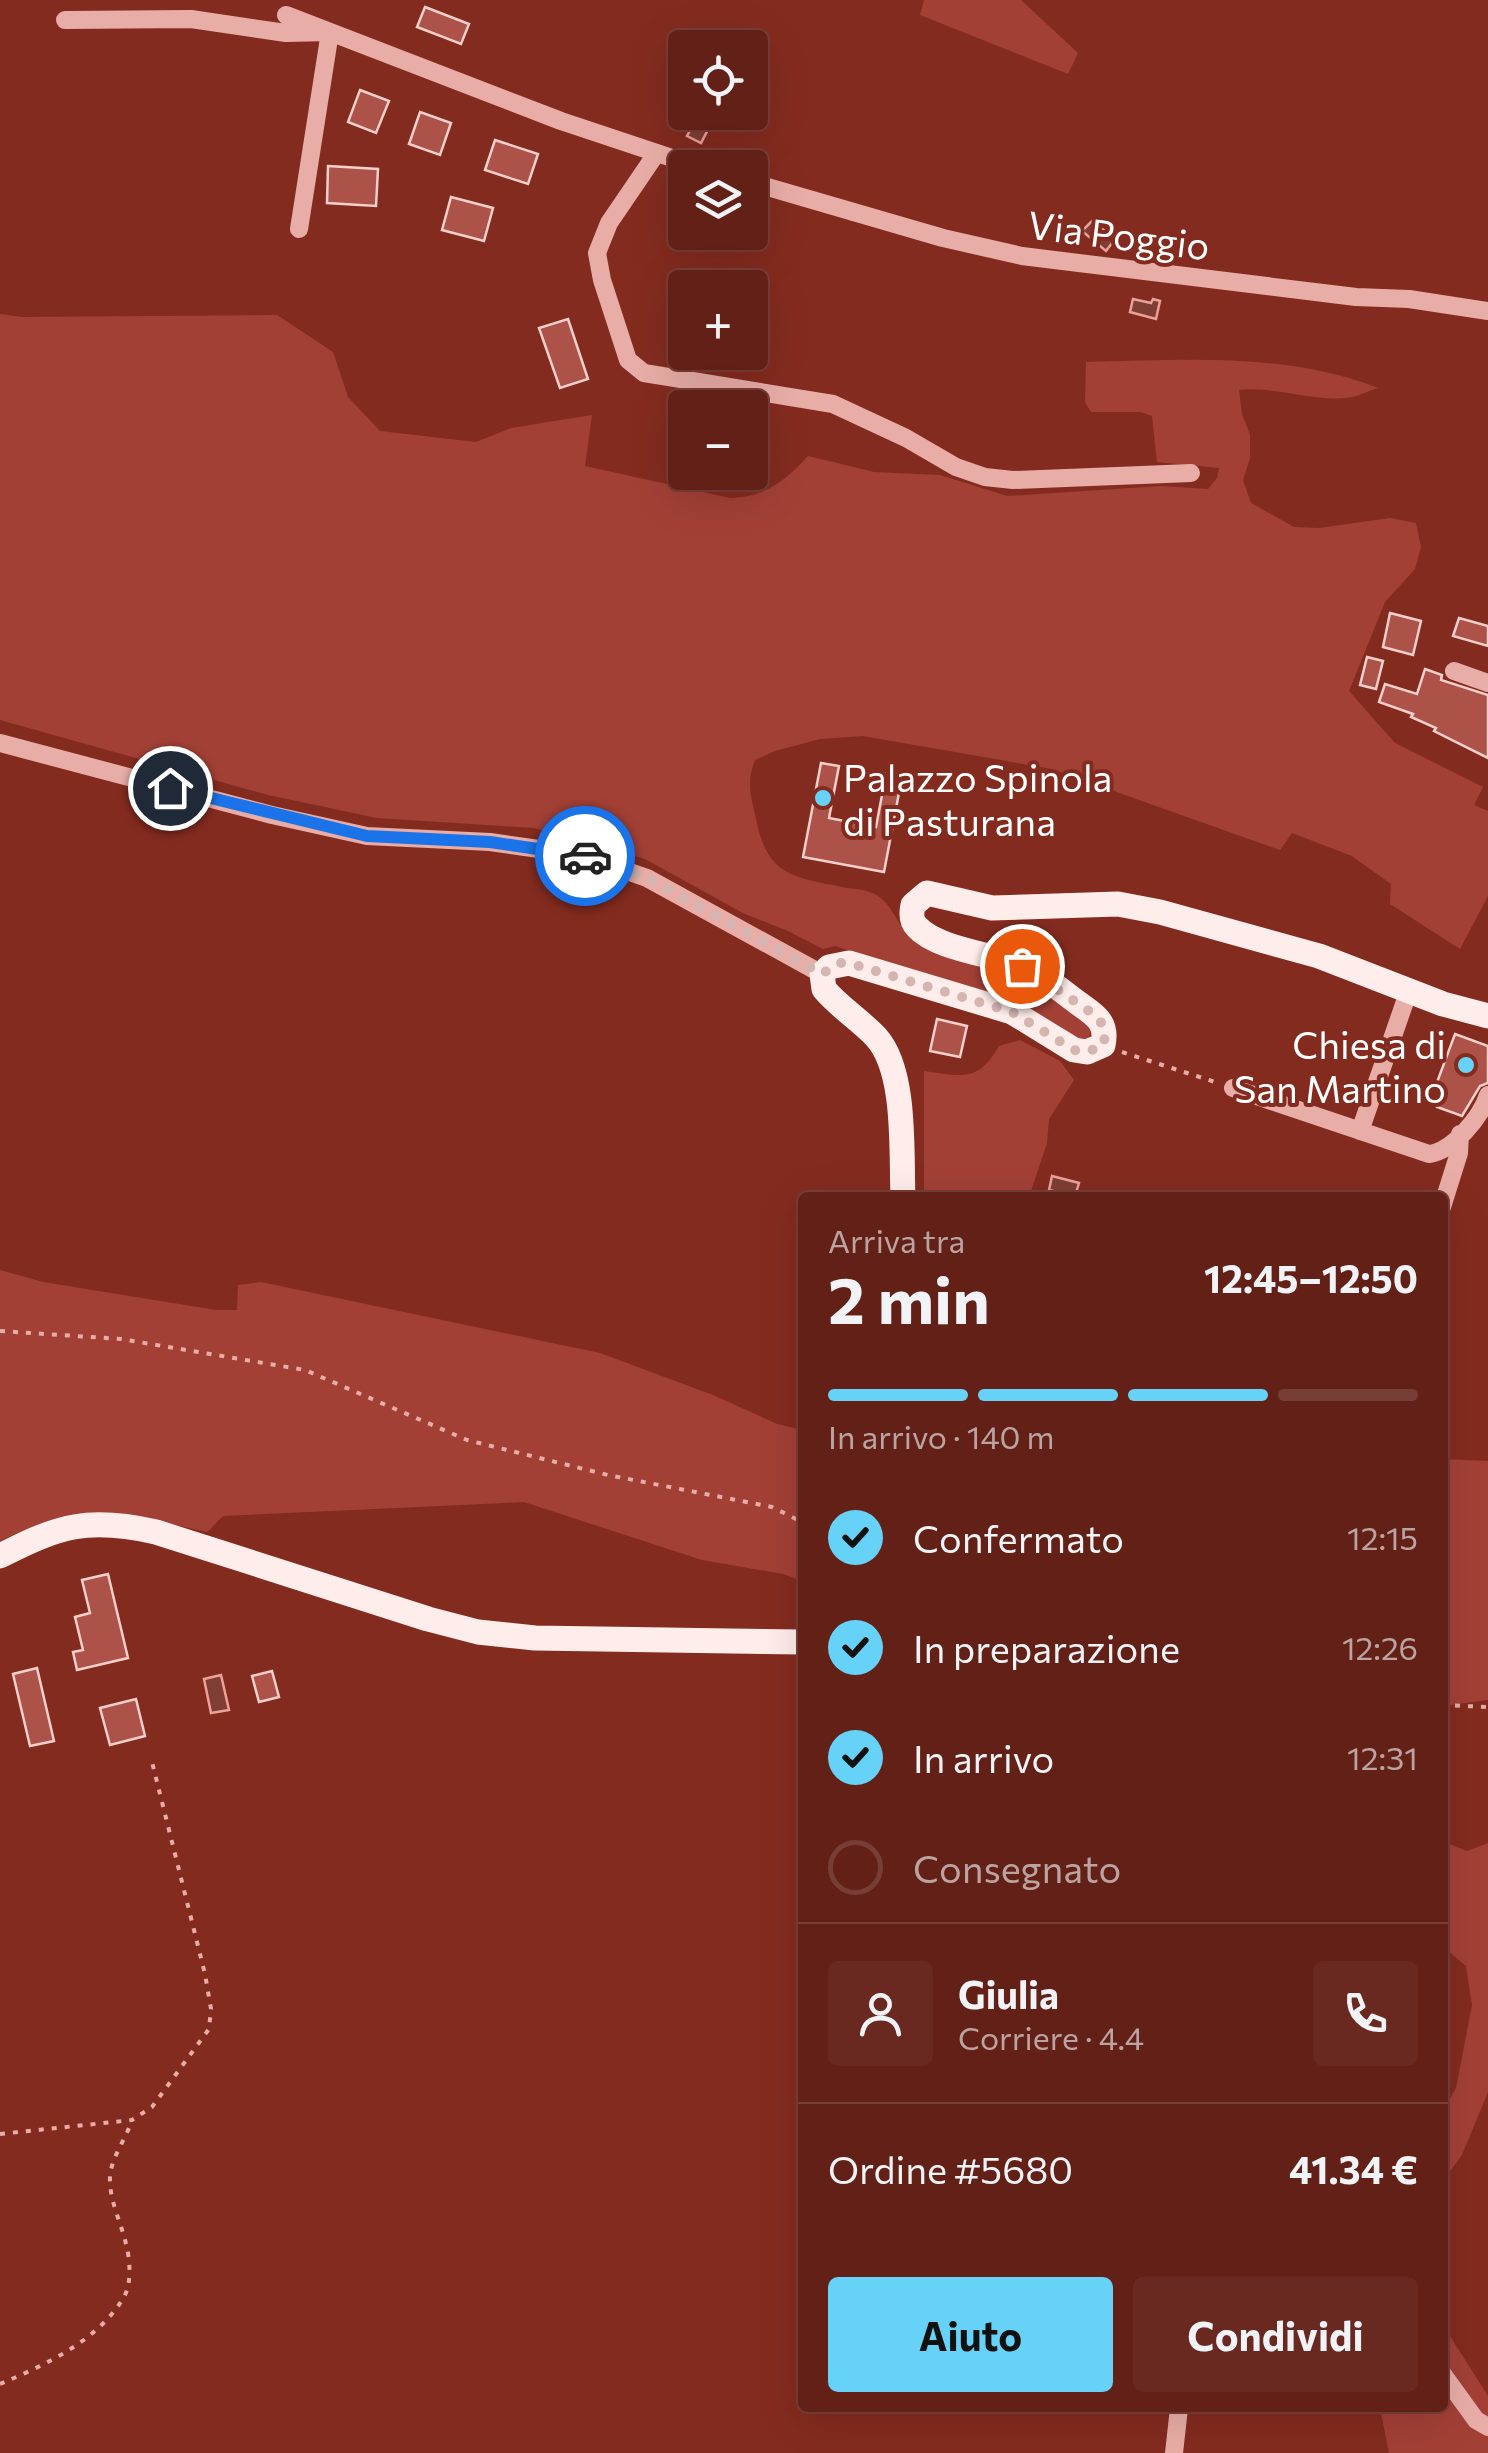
<!DOCTYPE html>
<html lang="it">
<head>
<meta charset="utf-8">
<style>
  :root { --surface:#632017; --page:#692820; --text:#f1f3f6; --muted:#bba3a1; --line:#773e36; --accent:#67d2f7 }
  body { margin:0; font-family:Commissioner,sans-serif; background:var(--page); color:var(--text); height:100vh; display:flex; flex-direction:column; font-size:38px; white-space:nowrap }
  * { box-sizing:border-box; margin:0 }
  p { font-size:32px; color:var(--muted) }
  .icon { flex:none; width:55px; height:55px; fill:none; stroke:currentColor; stroke-width:2; stroke-linecap:round; stroke-linejoin:round }
  .map { position:relative; flex:1; overflow:hidden }
  .side { position:absolute; left:798px; top:1192px; width:650px; height:1220px; display:flex; flex-direction:column; background:var(--surface); border-radius:10px; box-shadow:0 10px 40px #0002,0 0 0 2px var(--line) }
  .side>* { flex:none }
  .buttons { position:absolute; left:668px; top:30px; display:grid; gap:20px }
  .buttons a { display:grid; place-items:center; width:100px; height:100px; border-radius:10px; background:var(--surface); box-shadow:0 10px 40px #0002,0 0 0 2px var(--line); font-size:50px }
  .pin { position:absolute; display:grid; place-items:center; width:85px; height:85px; color:#fff; margin:-42px; border:5px solid #fff; border-radius:50%; box-shadow:0 2px 10px #0007 }
  .courier { position:absolute; display:grid; place-items:center; width:100px; height:100px; margin:-50px; border:8px solid #1a73e8; border-radius:50%; background:#fff; color:#222; box-shadow:0 2px 12px #0007 }
  .head em { font-style:normal; font-weight:700 }
  .head div { display:flex; flex-direction:column-reverse }
  .head { display:flex; align-items:center; justify-content:space-between; height:170px; padding:0 30px }
  h1 { font-size:65px; font-weight:700; line-height:75px }
  .bar { display:grid; grid-template-columns:repeat(4,1fr); gap:15px 10px; align-content:center; height:120px; padding:0 30px }
  .bar i { height:12px; border-radius:8px; background:var(--line) }
  .bar .active { background:var(--accent) }
  .bar p { grid-column:span 4 }
  .line { display:flex; align-items:center; gap:25px; padding:0 30px; border-top:2px solid var(--line) }
  .line div { flex:1 }
  .round { display:grid; place-items:center; flex:none; width:105px; height:105px; border-radius:10px; background:var(--page) }
  ol { padding:0 30px; list-style:none }
  li { display:flex; align-items:center; gap:30px; height:110px }
  li p { margin-inline-start:auto }
  li .icon { padding:10px; border-radius:50%; background:var(--accent); color:#111; stroke-width:4 }
  li:last-child { color:var(--muted) }
  li i { width:55px; height:55px; border:5px solid var(--line); border-radius:50% }
  .cta { display:flex; gap:20px; margin-top:auto; padding:20px 30px }
  .cta a { flex:1; height:115px; border-radius:10px; background:var(--accent); color:#111; font-size:40px; font-weight:700; line-height:115px; text-align:center }
  .cta a+a { background:var(--page); color:var(--text) }
  .map>svg:first-child { display:block }
</style>
</head>
<body>
<div class="map">
<svg width="1488" height="2453" viewBox="0 0 1488 2453">
  <rect width="100%" height="100%" fill="#842b1f"/>
  <path fill="#a34036" d="M924 0H1021L1078 53 1068 74 920 15Z
    M0 314 22 317 277 315 333 352 348 397 380 431 476 442 511 428 592 415 585 466 730 498C765 497 784 482 808 456L874 472 940 475 1007 496 1161 486 1208 489 1217 478 1219 468 1157 462 1152 416 1141 412H1091L1085 402 1086 362C1184 360 1285 352 1378 388 1368 391 1357 397 1346 398 1310 401 1275 386 1239 390L1242 414 1250 435V458L1243 480 1251 503 1294 527 1319 528 1390 518 1416 523 1421 547 1415 569 1385 602 1349 691 1395 743 1483 787 1474 805 1488 811V896L1460 949 1390 904 1391 884 1352 856 1292 833 1280 850 1052 769 863 736 820 739 775 751 755 760C746 782 751 797 756 819 767 875 791 877 842 887 851 889 864 889 872 893 891 901 894 919 907 933 914 941 929 949 939 953 978 969 1076 987 1091 1031L1088 1039 1080 1040 1017 1003 835 946 823 949 788 931 743 913 645 859 534 828 377 818 268 795 0 720Z
    M1020 1040 1060 1061 1074 1080 1049 1119 1047 1143 1029 1197H924V1071C962 1076 978 1083 999 1046Z
    M0 1270 43 1282 216 1310H237L238 1285 261 1282 600 1353 713 1395 777 1424 802 1430V1581L783 1574 702 1560 524 1502 223 1516 207 1532C123 1514 82 1502 0 1541Z
    M1442 1459 1488 1461V1700L1443 1706Z
    M1442 1841 1467 1851 1488 1843V2092L1462 2155 1443 2181V2110L1456 2088 1472 2005 1466 1966 1448 1951H1443Z
    M1443 2325 1488 2396V2453H1389L1380 2408H1442Z"/>
  <path fill="#7f3e34" stroke="#eba19a" stroke-width="2.5" d="M700 112 714 118 701 143 687 136Z
    M1095 218 1099 222 1097 225 1115 239 1106 251 1082 231Z
    M1133 299 1151 303 1153 299 1160 301 1156 319 1130 312Z
    M1052 1176 1079 1183 1075 1196 1049 1190Z
    M221 1675 229 1710 211 1713 204 1679Z"/>
  <path fill="#ac5248" stroke="#f7cfcb" stroke-width="2.5" d="M425 7 469 24 461 44 417 27Z
    M360 90 389 101 376 133 348 122Z
    M420 112 451 123 440 155 409 144Z
    M495 140 538 154 528 184 485 170Z
    M328 166 378 169 376 206 327 203Z
    M451 197 493 208 484 241 442 230Z
    M568 319 588 379 560 388 539 328Z
    M1390 613 1421 621 1413 655 1383 647Z
    M1459 618 1488 626V646L1453 636Z
    M1367 657 1383 661 1376 689 1360 685Z
    M1425 669 1442 675 1441 680 1488 695V758L1434 731 1436 728 1411 717 1413 714 1379 702 1385 684 1417 694Z
    M821 763 839 766 829 818 876 827 886 774 902 777 884 872 803 857Z
    M937 1019 967 1026 960 1057 930 1051Z
    M1455 1034 1488 1046V1083L1480 1086 1462 1116 1437 1107 1443 1088 1436 1085Z
    M108 1574 128 1658 77 1670 73 1652 83 1650 75 1617 90 1613 82 1580Z
    M37 1668 54 1741 30 1746 13 1674Z
    M272 1671 279 1697 259 1702 252 1676Z
    M136 1699 145 1736 110 1745 100 1708Z"/>
  <g fill="none" stroke-linecap="round" stroke-linejoin="round">
    <path stroke="#e9ada7" stroke-width="4" stroke-dasharray="5 8" stroke-linecap="butt" d="M1122 1052 1218 1083
      M0 1331 121 1339 305 1370 467 1440 608 1475 772 1507 802 1522
      M1442 1705 1488 1707
      M0 2134 132 2120 152 2107 209 2029 211 2009 205 1974 152 1762
      M0 2384C45 2365 98 2341 124 2297 132 2283 130 2259 126 2244 121 2222 109 2200 110 2177 111 2158 126 2139 132 2120"/>
    <path stroke="#e9ada7" stroke-width="18" d="M286 15 561 121 702 168
      M65 20 191 19 286 33 330 32 299 229
      M656 154 609 223 597 253 602 280 628 360 644 373 833 404 906 438 956 467 985 477 1013 480 1191 473
      M750 182 943 238 1022 256 1356 297 1409 299 1488 311
      M1454 671 1488 683
      M0 743 272 815 367 836 490 842 581 855 647 878 822 974
      M1233 1088 1429 1154C1453 1151 1481 1117 1488 1095
      M1360 1131 1409 990
      M1442 1207 1459 1153 1460 1134
      M1442 2373 1476 2420 1488 2427
      M1174 2453 1179 2408"/>
    <path stroke="#feedea" stroke-width="25" d="M903 1198C901 1153 907 1071 876 1037 860 1020 839 1007 824 989L822 974 829 967 849 963 1012 1012 1074 1050 1087 1052 1103 1045C1108 1022 1095 1015 1078 1003 1059 989 1041 973 1019 965 992 954 937 949 917 927 911 921 911 914 913 905L927 893 992 908 1118 904 1160 912 1319 956 1443 1004 1488 1016
      M0 1556C60 1525 89 1517 156 1532L428 1619 478 1632 535 1638 802 1642"/>
  </g>
  <g fill="none" stroke-linecap="round" stroke-linejoin="round">
    <path stroke="#d4b5b1" stroke-width="10" stroke-dasharray="0 18" d="M585 856 648 878 822 974 838 963H849L1012 1012 1074 1050 1087 1052 1104 1045 1105 1030 1098 1017 1022 966"/>
    <path stroke="#1a73e8" stroke-width="12" d="M170 788 367 836 490 842 585 856"/>
  </g>
  <g fill="#67d2f7" stroke="#842b1f" stroke-width="4">
    <circle cx="823" cy="798" r="10"/>
    <circle cx="1466" cy="1065" r="10"/>
  </g>
  <g text-anchor="middle" dominant-baseline="central" stroke-width="8" stroke-linejoin="round" paint-order="stroke">
    <g font-size="38" fill="#fff" stroke="#842b1f">
      <text transform="translate(1119 234) rotate(7)">Via Poggio</text>
    </g>
    <g font-size="38" fill="#fff" stroke="#842b1f" text-anchor="start">
      <text x="843" y="776">Palazzo Spinola<tspan x="843" dy="44">di Pasturana</tspan></text>
      <text x="1446" y="1043" text-anchor="end">Chiesa di<tspan x="1446" dy="44">San Martino</tspan></text>
    </g>
  </g>
</svg>
<div class="buttons">
<a><svg class="icon" aria-label="locate" viewBox="0 0 24 24"><circle cx="12" cy="12" r="6"/><path d="M12 2v4M12 18v4M2 12h4M18 12h4"/></svg></a>
<a><svg class="icon" aria-label="layers" viewBox="0 0 24 24"><path d="M12 4l9 5-9 5-9-5zM3 14l9 5 9-5"/></svg></a>
<a>+</a>
<a>−</a>
</div>
<div class="pin" style="left:1022px;top:966px;background:#ea580c"><svg class="icon" aria-label="bag" viewBox="0 0 24 24"><path d="M5 8h14l-1 12H6zM9 8a3 3 0 0 1 6 0"/></svg></div>
<div class="pin" style="left:170px;top:788px;background:#1f2937"><svg class="icon" aria-label="home" viewBox="0 0 24 24"><path d="M3 11l9-7 9 7M6 9v11h12V9"/></svg></div>
<div class="courier" style="left:585px;top:856px"><svg class="icon" aria-label="car" viewBox="0 0 24 24"><path d="M5 17H2v-5l4-1 3-4h7l3 4 3 1v5h-3M9 17h6M6 11h13"/><circle cx="7" cy="17" r="2"/><circle cx="17" cy="17" r="2"/></svg></div>
<section class="side">
<div class="head"><div><h1>2 min</h1><p>Arriva tra</p></div><em>12:45–12:50</em></div>
<div class="bar"><i class="active"></i><i class="active"></i><i class="active"></i><i></i><p>In arrivo · 140 m</p></div>
<ol>
<li><svg class="icon" aria-label="check" viewBox="0 0 24 24"><path d="M5 12l5 5 9-10"/></svg>Confermato<p>12:15</p></li>
<li><svg class="icon" aria-label="check" viewBox="0 0 24 24"><path d="M5 12l5 5 9-10"/></svg>In preparazione<p>12:26</p></li>
<li><svg class="icon" aria-label="check" viewBox="0 0 24 24"><path d="M5 12l5 5 9-10"/></svg>In arrivo<p>12:31</p></li>
<li><i></i>Consegnato</li>
</ol>
<div class="line" style="height:180px"><a class="round"><svg class="icon" aria-label="person" viewBox="0 0 24 24"><circle cx="12" cy="8" r="4"/><path d="M4 21q1-7 8-7t8 7"/></svg></a><div><b>Giulia</b><p>Corriere · 4.4</p></div><a class="round"><svg class="icon" aria-label="phone" viewBox="0 0 24 24"><path d="M5 4h4l2 5-3 2q2 4 5 5l2-3 5 2v4C11 20 4 13 5 4z"/></svg></a></div>
<div class="line" style="height:130px"><div>Ordine #5680</div><b>41.34 €</b></div>
<div class="cta"><a>Aiuto</a><a>Condividi</a></div>
</section>
</div>
</body>
</html>
